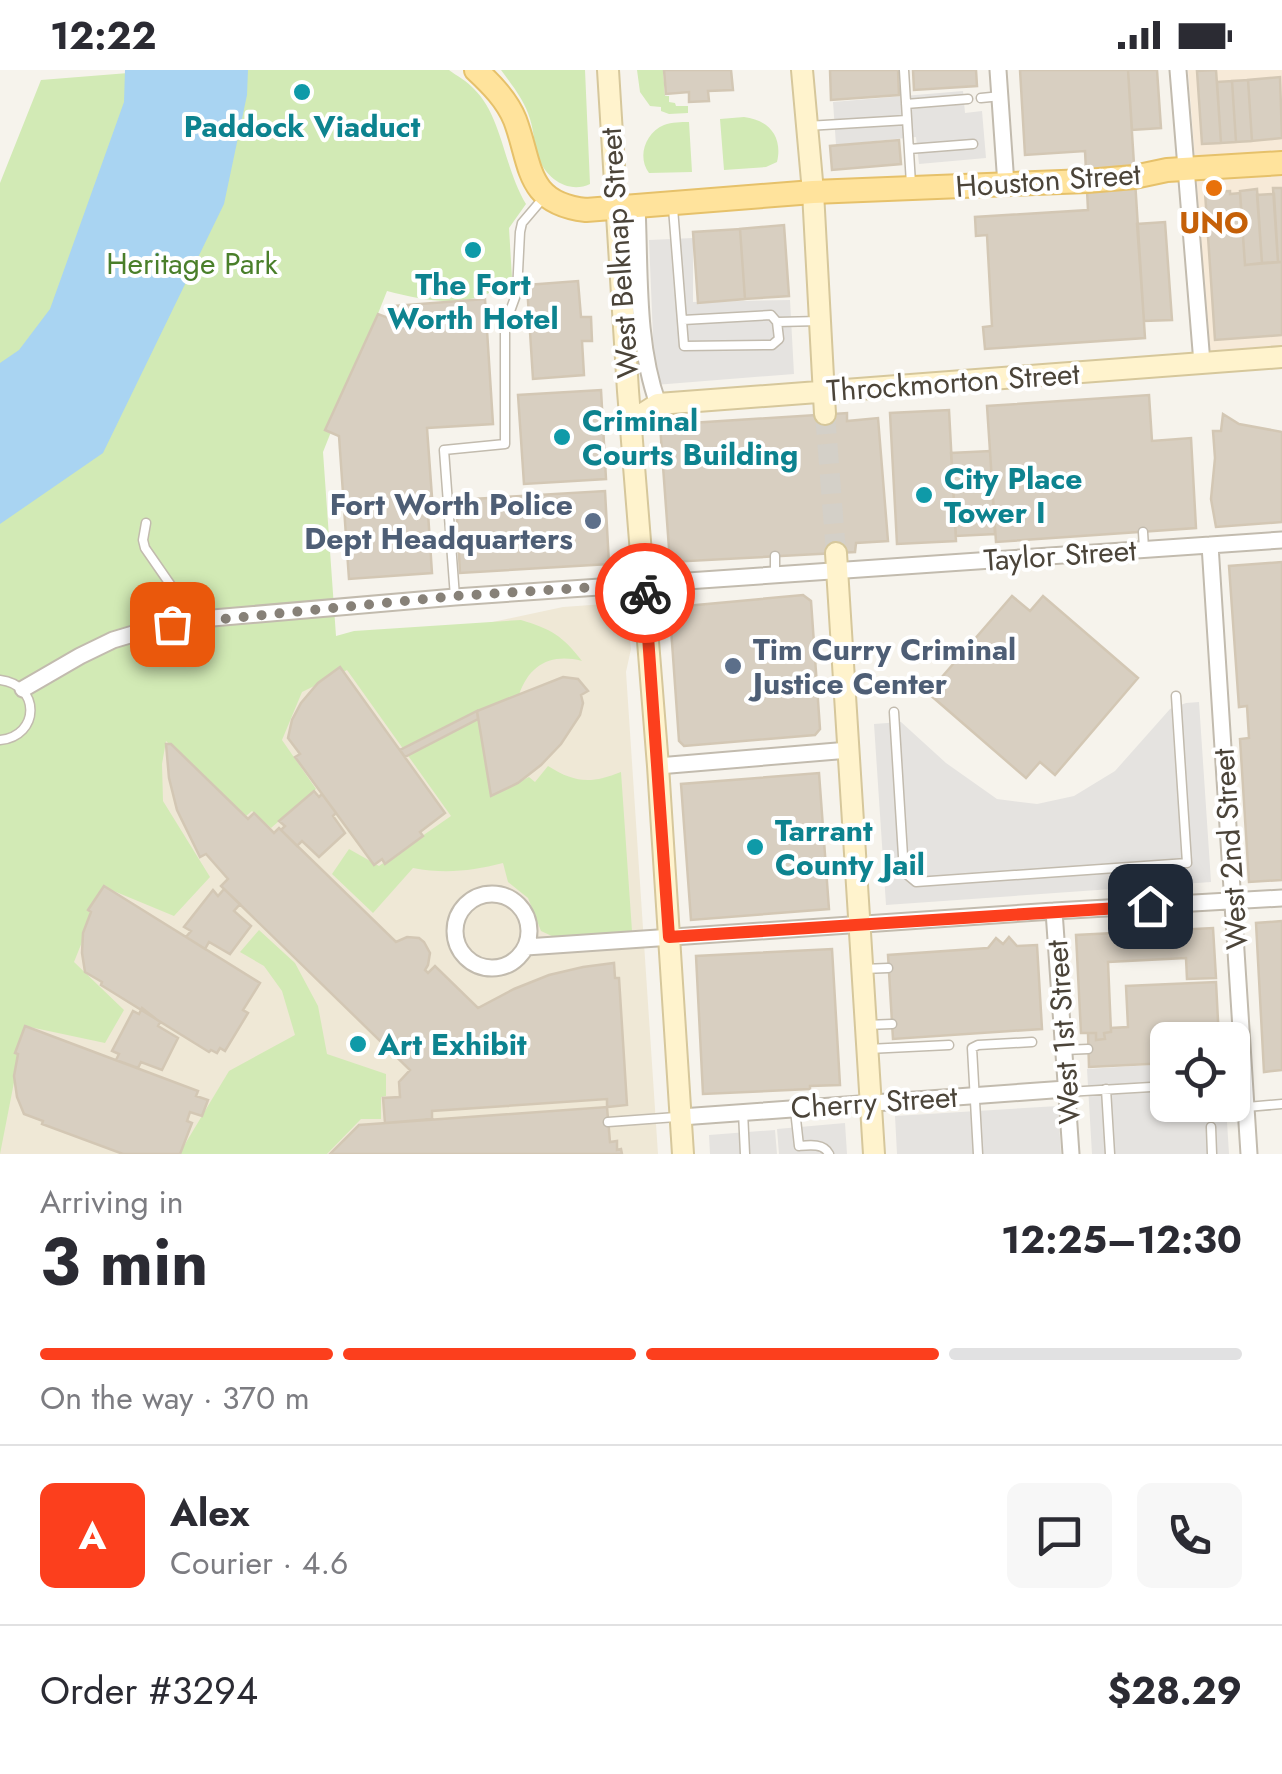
<!DOCTYPE html>
<html lang="en">
<head>
<meta charset="utf-8">
<style>
  :root { --surface:#fff; --page:#f7f7f7; --text:#2b2b33; --muted:#7c7c81; --line:#e1e1e2; --accent:#fc3f1d }
  body { margin:0; font-family:Jost,sans-serif; background:var(--page); color:var(--text); height:100vh; display:flex; flex-direction:column; font-size:38px; white-space:nowrap }
  * { box-sizing:border-box; margin:0 }
  p { font-size:32px; color:var(--muted) }
  .icon { flex:none; width:55px; height:55px; fill:none; stroke:currentColor; stroke-width:2; stroke-linecap:round; stroke-linejoin:round }
  .map { position:relative; height:1084px; overflow:hidden }
  .drawer { display:flex; flex-direction:column; background:var(--surface); flex:1 }
  .drawer>* { flex:none }
  .controls { position:absolute; left:1150px; top:952px; display:grid; gap:20px }
  .controls a { display:grid; place-items:center; width:100px; height:100px; border-radius:15px; background:var(--surface); box-shadow:0 2px 8px #0004; font-size:50px }
  .pin { position:absolute; display:grid; place-items:center; width:85px; height:85px; color:#fff; margin:-42px; border-radius:20px; box-shadow:0 5px 15px #0006 }
  .courier { position:absolute; display:grid; place-items:center; width:100px; height:100px; margin:-50px; border:8px solid #fc3f1d; border-radius:50%; background:#fff; color:#222; box-shadow:0 2px 12px #0007 }
  .overview em { font-style:normal; font-weight:700 }
  .overview div { display:flex; flex-direction:column-reverse }
  .overview { display:flex; align-items:center; justify-content:space-between; height:170px; padding:0 40px }
  h1 { font-size:65px; font-weight:700; line-height:75px }
  .bar { display:grid; grid-template-columns:repeat(4,1fr); gap:15px 10px; align-content:center; height:120px; padding:0 40px }
  .bar i { height:12px; border-radius:8px; background:var(--line) }
  .bar .active { background:var(--accent) }
  .bar p { grid-column:span 4 }
  .line { display:flex; align-items:center; gap:25px; padding:0 40px; border-top:2px solid var(--line) }
  .line div { flex:1 }
  .round { display:grid; place-items:center; flex:none; width:105px; height:105px; border-radius:15px; background:var(--page) }
  .status { display:flex; justify-content:space-between; align-items:center; height:70px; padding:0 50px; background:var(--surface); direction:ltr }
  .status svg { height:28px; fill:currentColor }
  .map>svg:first-child { display:block }
</style>
</head>
<body>
<div class="status"><b>12:22</b><svg viewBox="0 0 49 12"><path d="M0 12V9h3v3zM5 12V6h3v6zM10 12V3h3v9zM15 12V0h3v12zM26 1h20v11H26zM47 4h2v5h-2z"/></svg></div>
<div class="map">
<svg width="1282" height="1084" viewBox="0 0 1282 1084">
  <rect width="100%" height="100%" fill="#f6f3ec"/>
  <path fill="#f7ead8" d="M1188 0H1282V279L1210 285Z"/>
  <path fill="#efe8d6" d="M619 533 626 537 631 579 626 602 658 1084H0V975L166 622 563 537Z"/>
  <path fill="#d2eab5" d="M166 0H449C457 6 467 11 474 19 502 46 504 98 526 134L509 158 512 208C475 241 430 232 387 221L323 382 336 566 354 561 521 550C551 559 563 566 582 591 551 583 529 595 519 625L477 641 491 726 529 707 535 712 548 696C575 713 591 714 621 702L632 861 554 867 541 861 528 828 508 812 503 793C472 801 445 804 413 798L373 843 332 804 349 779 379 796 451 746 347 600 302 622 282 670 316 719 271 758 252 741 246 746 166 671 162 694 163 731 210 807 174 846 104 817 74 892 124 940 105 973 25 956 0 1084V113L41 10Z
    M501 0H585L590 114C569 124 547 109 539 89 534 76 534 61 530 49 525 31 512 15 501 0Z
    M637 0H663L665 26H669V32L675 33 676 36H688V43L669 44 661 41V37L650 36 640 22Z
    M744 47C769 50 783 67 777 92L766 97 724 100 720 49Z
    M689 52 692 102 649 103C637 87 645 63 664 55 672 52 681 52 689 52Z
    M259 860 295 893 318 936 327 984 386 1004V1026L381 1027V1049H361L327 1084H179L229 1001 295 965 282 921 264 896 240 882Z"/>
  <path fill="#e5e3e0" d="M963 21 965 43 982 41 986 88 919 94 916 67 836 75 833 32Z
    M693 168V232L790 230 794 304 655 315 649 170Z
    M1199 632 1211 812 886 835 874 654 901 652 946 693 997 729 1037 734 1074 726 1115 701 1170 639 1186 633Z
    M1167 994 1168 1035H1226L1229 1084H1092L1087 999Z
    M1058 1036 1061 1084H897L895 1046Z
    M845 1053 847 1084H779L777 1059Z
    M775 1060 777 1084H710L709 1065Z"/>
  <path fill="#a9d4f2" d="M125 0H248L247 25 224 134 103 383 0 454V293L19 280 50 239 124 32Z"/>
  <path fill="#d8cfc1" stroke="#d3c7b4" stroke-width="2.5" d="M664 0H731L733 20 708 21 709 31 689 32V22L666 24Z
    M830 0H898L899 25 831 30Z
    M913 0H976L977 16 914 20Z
    M1020 0H1128L1145 268 985 279 983 257 992 256 987 165 976 166 975 147 1088 140 1085 81 1025 85Z
    M1128 0H1157L1161 58 1132 60Z
    M1216 0 1221 73 1202 74 1197 1Z
    M1280 7 1282 68 1252 71 1248 10Z
    M1248 10 1252 71 1236 72 1232 11Z
    M1232 11 1236 72 1221 73 1217 12Z
    M899 70 901 94 832 100 830 76Z
    M1273 118H1282V192H1278Z
    M1257 119 1262 193 1245 195 1240 121Z
    M1230 121V124L1240 123 1245 195 1282 192V265L1215 270 1205 122Z
    M1274 124 1278 192 1262 193 1257 125Z
    M1165 152 1172 250 1144 251 1137 154Z
    M784 155 789 226 745 229 740 159Z
    M740 159 745 229 698 233 693 162Z
    M578 211 581 247H591L592 271H582L584 305 533 309 527 215Z
    M485 229 493 354 427 358 432 427 427 428 432 503 349 509 339 366 325 360 378 244 388 248 394 236Z
    M601 320 606 409 524 414 518 325Z
    M1149 325 1152 371 1191 368 1196 458 996 472 987 336Z
    M949 340 956 471 897 474 890 343Z
    M847 343V351L878 348 888 471 856 473 855 482 670 492 660 355Z
    M1223 344 1239 354 1282 362V452L1216 457 1211 429 1215 388 1213 361H1221Z
    M990 381 995 464 956 466 951 383Z
    M605 421 609 494 460 503 456 430Z
    M1282 492V810L1249 812 1240 669 1249 668 1247 636 1239 637 1229 496Z
    M803 525 811 531 820 659 815 665 684 676 679 671 670 544 675 537Z
    M1012 526 1030 541 1043 526 1138 608 1055 705 1040 692 1026 708 928 623Z
    M340 597 445 743 420 762 423 766 385 794 382 789 374 795 295 687 300 684 288 668 292 650 301 633 318 613Z
    M563 607 578 609 588 621 581 625 583 633 580 645 561 674 541 695 518 713 491 726 477 641Z
    M477 641 478 649 405 687 400 680Z
    M166 674H171L248 749 254 743 274 763 279 758 396 872 407 867 419 868 424 872 430 883 428 895 425 900 428 903 435 896 478 938 514 919 549 905 583 897 614 893 615 908H619L627 1035 607 1037V1029L432 1041V1049L385 1053 383 1028 400 1027 399 1012 410 1000 221 816 228 809 206 784 200 787 177 740 169 708Z
    M819 703 829 839 691 850 681 714Z
    M314 721 319 727 322 724 336 743 333 746 345 763 319 787 302 771 297 776 281 760 285 756 279 751Z
    M104 816 260 913 243 940 248 943 225 981 220 978 217 983 211 980 209 982 101 915 102 912 85 902 82 883 83 863 91 842 88 840Z
    M224 819 240 834 234 841 251 856 230 884 209 872 205 879 186 867 191 861 184 857 213 820 218 826Z
    M1282 851V1000L1264 1002 1256 853Z
    M1213 858 1216 908 1187 909 1186 888 1108 892 1111 962 1104 963 1105 969 1096 970V963H1081L1076 865Z
    M1009 867 1017 876 1037 875 1042 959 893 969 888 885 988 878 996 868 1003 874Z
    M832 879 840 1015 810 1016V1019L703 1024 696 886Z
    M1216 912 1219 970H1168V993L1089 997 1088 963H1096V970L1105 969 1104 963 1111 962V958L1128 957 1126 916Z
    M142 938 160 952 158 956 178 968 162 1000 141 992 138 998 116 990 119 984 112 981 133 941 139 944Z
    M25 956 198 1021 196 1026 208 1030 202 1046 190 1042 187 1051 192 1053 180 1084H123L42 1054 43 1051 24 1044 17 1027 14 1006 18 984 15 983Z
    M1192 1035H1223V1048L1192 1050Z
    M607 1037 610 1072 617 1071V1080L621 1079 622 1084H330L359 1055Z"/>
  <g fill="none" stroke-linecap="round" stroke-linejoin="round">
    <path stroke="#d4d0c8" stroke-width="20" stroke-dasharray="20 10" stroke-linecap="butt" d="M825 344 836 483"/>
    <g stroke="#c2bbae" stroke-width="11">
      <path id="lane" d="M904 0 911 114
        M981 28 1001 26
        M906 34 968 29
        M807 56 907 50
        M909 79 973 74
        M673 138 684 276 772 275 779 269 777 252
        M683 250 771 245 777 252 820 251
        M146 453 143 470 145 478 181 530 188 551
        M1143 462 1144 479
        M775 504V486
        M455 527 444 380 505 374V255L517 222 520 162 522 153 545 126
        M0 610C41 615 40 666 0 670
        M894 642 904 802 916 812 1187 793 1176 626
        M863 899 888 898
        M866 955 892 954
        M868 979 949 975
        M1064 980 1088 979
        M1106 1019 1110 1084
        M1067 1022 1168 1016
        M1247 1037 1282 1034
        M795 1040 799 1076C809 1075 824 1073 829 1084
        M743 1042 745 1084
        M608 1052 676 1047
        M1211 1057 1212 1084
        M978 1084 972 978 978 975 1032 972"/>
    </g>
    <g stroke="#c2bbae" stroke-width="19">
      <path id="street" d="M998 0 1006 115
        M1178 0 1202 293
        M637 136C640 201 636 273 658 334
        M1210 475 1249 1084
        M23 619 80 586 113 570 153 558 201 549 455 527 1282 470
        M658 696 849 680
        M455 861a37 37 0 1 1 74 0a37 37 0 1 1-74 0Z
        M1054 841 1071 1084
        M526 877 1054 841 1282 828
        M681 1047 1066 1019"/>
    </g>
    <g stroke="#d6c79b" stroke-width="24">
      <path id="secondary" d="M608 0 628 321 658 696 683 1084
        M802 0 813 122 825 344
        M630 352 658 334 1282 287
        M836 483 874 1084"/>
    </g>
    <g stroke="#e6c16a" stroke-width="26">
      <path id="primary" d="M476 0C491 14 507 30 515 50 532 95 525 133 586 140L813 122 1087 111 1134 107 1167 100 1282 93"/>
    </g>
    <use href="#lane" stroke="#fff" stroke-width="8"/>
    <use href="#street" stroke="#fff" stroke-width="15"/>
    <use href="#secondary" stroke="#fff3cd" stroke-width="20"/>
    <use href="#primary" stroke="#ffe39c" stroke-width="22"/>
  </g>
  <g fill="none" stroke-linecap="round" stroke-linejoin="round">
    <path stroke="#878178" stroke-width="10" stroke-dasharray="0 18" d="M172 554 455 526 644 514 645 523"/>
    <path stroke="#fc3f1d" stroke-width="12" d="M645 523 669 867 1150 836"/>
  </g>
  <g fill="#0f9aa8" stroke="#fff" stroke-width="4">
    <circle cx="302" cy="22" r="10"/>
    <circle cx="473" cy="180" r="10"/>
    <circle cx="562" cy="367" r="10"/>
    <circle cx="924" cy="425" r="10"/>
    <circle cx="755" cy="777" r="10"/>
    <circle cx="358" cy="974" r="10"/>
  </g>
  <circle fill="#e8710a" stroke="#fff" stroke-width="4" cx="1214" cy="118" r="10"/>
  <g fill="#5c6f8a" stroke="#fff" stroke-width="4">
    <circle cx="593" cy="451" r="10"/>
    <circle cx="733" cy="596" r="10"/>
  </g>
  <g text-anchor="middle" dominant-baseline="central" stroke-width="8" stroke-linejoin="round" paint-order="stroke">
    <g font-size="30" font-weight="bold" fill="#0d838f" stroke="#fff" text-anchor="start">
      <text x="302" y="56" text-anchor="middle">Paddock Viaduct</text>
      <text x="473" y="214" text-anchor="middle">The Fort<tspan x="473" dy="34">Worth Hotel</tspan></text>
      <text x="582" y="350">Criminal<tspan x="582" dy="34">Courts Building</tspan></text>
      <text x="944" y="408">City Place<tspan x="944" dy="34">Tower I</tspan></text>
      <text x="775" y="760">Tarrant<tspan x="775" dy="34">County Jail</tspan></text>
      <text x="378" y="974">Art Exhibit</text>
    </g>
    <g font-size="30" fill="#4b4439" stroke="#fff">
      <text transform="translate(1048 110) rotate(-4)">Houston Street</text>
      <text transform="translate(619 183) rotate(-94)">West Belknap Street</text>
      <text transform="translate(953 312) rotate(-4)">Throckmorton Street</text>
      <text transform="translate(1060 485) rotate(-4)">Taylor Street</text>
      <text transform="translate(1230 779) rotate(-94)">West 2nd Street</text>
      <text transform="translate(1063 962) rotate(-94)">West 1st Street</text>
      <text transform="translate(874 1032) rotate(-4)">Cherry Street</text>
    </g>
    <g font-size="30" font-weight="bold" fill="#c56008" stroke="#fff">
      <text x="1214" y="152">UNO</text>
    </g>
    <g font-size="30" fill="#4a7f2a" stroke="#fff">
      <text x="192" y="193">Heritage Park</text>
    </g>
    <g font-size="30" font-weight="bold" fill="#4e5e75" stroke="#fff" text-anchor="end">
      <text x="573" y="434">Fort Worth Police<tspan x="573" dy="34">Dept Headquarters</tspan></text>
      <text x="753" y="579" text-anchor="start">Tim Curry Criminal<tspan x="753" dy="34">Justice Center</tspan></text>
    </g>
  </g>
</svg>
<div class="controls">
<a><svg class="icon" aria-label="locate" viewBox="0 0 24 24"><circle cx="12" cy="12" r="6"/><path d="M12 2v4M12 18v4M2 12h4M18 12h4"/></svg></a>
</div>
<div class="pin" style="left:172px;top:554px;background:#ea580c"><svg class="icon" aria-label="bag" viewBox="0 0 24 24"><path d="M5 8h14l-1 12H6zM9 8a3 3 0 0 1 6 0"/></svg></div>
<div class="pin" style="left:1150px;top:836px;background:#1f2937"><svg class="icon" aria-label="home" viewBox="0 0 24 24"><path d="M3 11l9-7 9 7M6 9v11h12V9"/></svg></div>
<div class="courier" style="left:645px;top:523px"><svg class="icon" aria-label="bike" viewBox="0 0 24 24"><circle cx="6" cy="16" r="4"/><circle cx="18" cy="16" r="4"/><path d="M6 16l4-8h5l3 8M10 8l3 8H6M13 5h3"/></svg></div>
</div>
<section class="drawer">
<div class="overview"><div><h1>3 min</h1><p>Arriving in</p></div><em>12:25–12:30</em></div>
<div class="bar"><i class="active"></i><i class="active"></i><i class="active"></i><i></i><p>On the way · 370 m</p></div>
<div class="line" style="height:180px"><b class="round" style="background:var(--accent);color:#fff">A</b><div><b>Alex</b><p>Courier · 4.6</p></div><a class="round"><svg class="icon" aria-label="chat" viewBox="0 0 24 24"><path d="M4 5h16v11H9l-5 4z"/></svg></a><a class="round"><svg class="icon" aria-label="phone" viewBox="0 0 24 24"><path d="M5 4h4l2 5-3 2q2 4 5 5l2-3 5 2v4C11 20 4 13 5 4z"/></svg></a></div>
<div class="line" style="height:130px"><div>Order #3294</div><b>$28.29</b></div>
</section>
</body>
</html>
